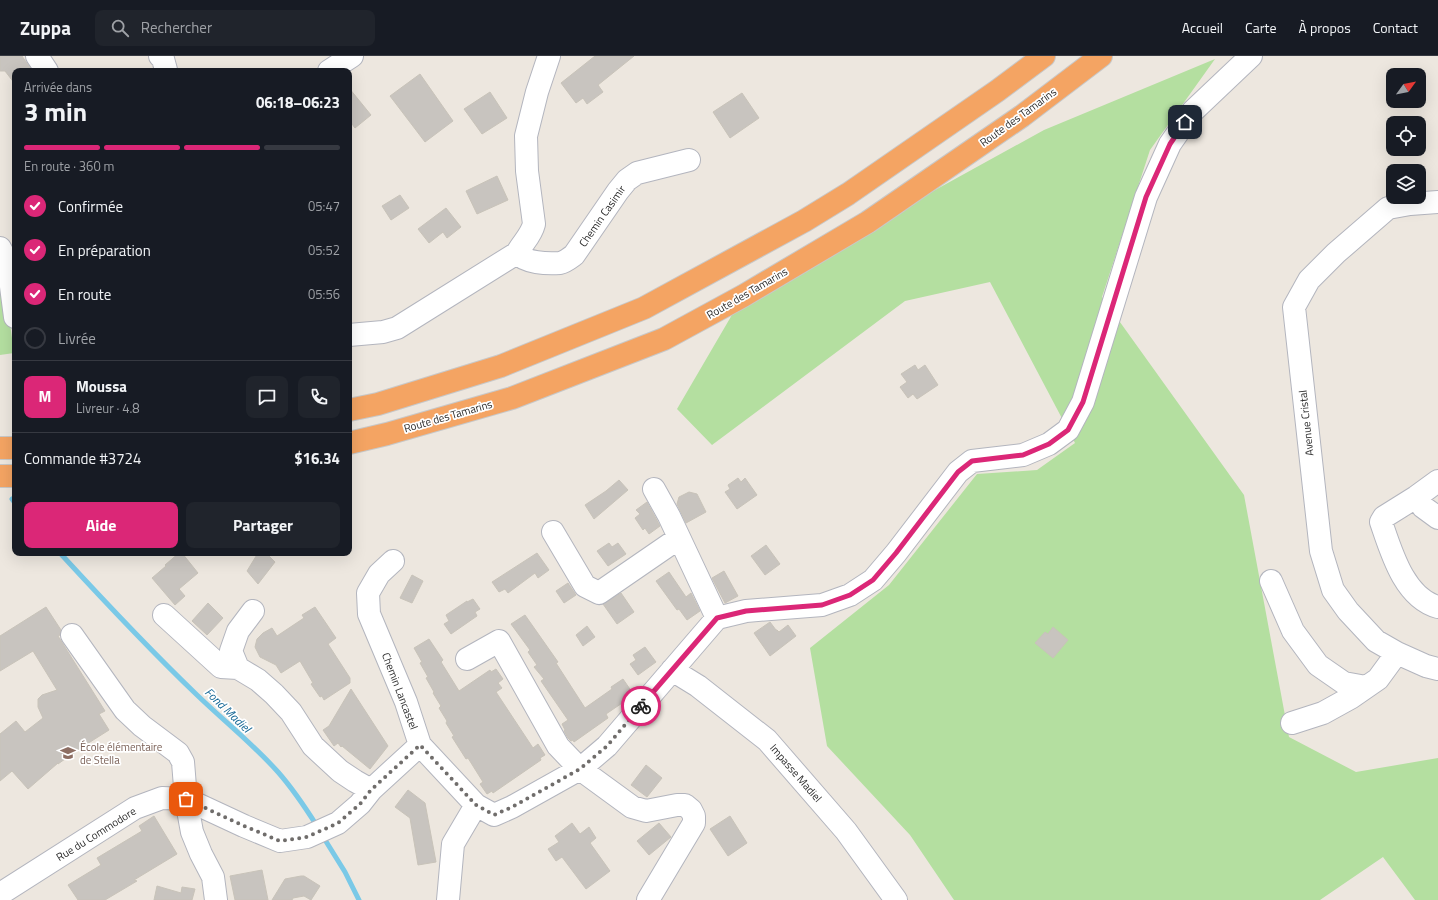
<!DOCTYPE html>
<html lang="fr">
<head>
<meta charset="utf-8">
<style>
  :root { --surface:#171b24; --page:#20242c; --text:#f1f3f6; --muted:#9ea1a6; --line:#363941; --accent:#db2777 }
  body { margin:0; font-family:"Titillium Web",sans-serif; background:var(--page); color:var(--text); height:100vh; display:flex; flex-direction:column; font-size:15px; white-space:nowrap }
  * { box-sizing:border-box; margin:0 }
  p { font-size:13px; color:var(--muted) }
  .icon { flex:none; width:22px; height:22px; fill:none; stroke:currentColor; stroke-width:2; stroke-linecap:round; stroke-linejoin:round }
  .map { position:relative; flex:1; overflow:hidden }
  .panel { position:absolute; left:12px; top:12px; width:340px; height:488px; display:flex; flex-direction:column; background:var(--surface); border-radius:8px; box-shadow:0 4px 16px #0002 }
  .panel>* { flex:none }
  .needle { width:26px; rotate:57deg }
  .buttons { position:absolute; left:1386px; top:12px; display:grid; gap:8px }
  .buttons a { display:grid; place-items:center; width:40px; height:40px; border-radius:8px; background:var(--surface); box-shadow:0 4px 16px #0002; font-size:20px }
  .pin { position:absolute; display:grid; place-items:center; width:34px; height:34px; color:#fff; margin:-17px; border-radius:8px; box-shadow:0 2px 6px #0006 }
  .courier { position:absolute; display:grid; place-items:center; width:40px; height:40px; margin:-20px; border:3px solid #db2777; border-radius:50%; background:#fff; color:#222; box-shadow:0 1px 5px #0007 }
  .head em { font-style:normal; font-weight:700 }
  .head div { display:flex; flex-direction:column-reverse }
  .head { display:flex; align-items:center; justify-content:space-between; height:68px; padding:0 12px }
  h1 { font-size:26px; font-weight:700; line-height:30px }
  .bar { display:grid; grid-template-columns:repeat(4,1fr); gap:6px 4px; align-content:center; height:48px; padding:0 12px }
  .bar i { height:5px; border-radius:3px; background:var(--line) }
  .bar .on { background:var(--accent) }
  .bar p { grid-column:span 4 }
  .line { display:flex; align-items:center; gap:10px; padding:0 12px; border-top:1px solid var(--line) }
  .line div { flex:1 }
  .round { display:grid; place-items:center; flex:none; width:42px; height:42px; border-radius:8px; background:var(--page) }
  ol { padding:0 12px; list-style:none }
  li { display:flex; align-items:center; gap:12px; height:44px }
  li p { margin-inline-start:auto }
  li .icon { padding:4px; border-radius:50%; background:var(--accent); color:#fff; stroke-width:4 }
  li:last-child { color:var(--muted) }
  li i { width:22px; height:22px; border:2px solid var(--line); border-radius:50% }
  .primary-button { display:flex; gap:8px; margin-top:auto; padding:8px 12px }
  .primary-button a { flex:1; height:46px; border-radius:8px; background:var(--accent); color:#fff; font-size:16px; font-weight:700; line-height:46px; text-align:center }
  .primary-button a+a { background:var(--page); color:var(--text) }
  header { display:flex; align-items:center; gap:24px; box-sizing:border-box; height:56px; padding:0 20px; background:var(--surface); border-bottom:1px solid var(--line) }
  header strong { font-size:19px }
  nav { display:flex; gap:22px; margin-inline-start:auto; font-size:14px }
  .search { width:280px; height:36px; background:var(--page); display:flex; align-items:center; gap:10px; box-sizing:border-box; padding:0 14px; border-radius:8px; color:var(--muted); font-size:15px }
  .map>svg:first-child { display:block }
</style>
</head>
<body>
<header>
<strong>Zuppa</strong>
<div class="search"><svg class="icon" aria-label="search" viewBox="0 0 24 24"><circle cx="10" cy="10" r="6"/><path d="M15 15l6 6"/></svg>Rechercher</div>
<nav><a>Accueil</a><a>Carte</a><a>À propos</a><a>Contact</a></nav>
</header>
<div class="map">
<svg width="1438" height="844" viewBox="0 0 1438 844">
  <rect width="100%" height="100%" fill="#ede7df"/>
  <path fill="#b4dfa0" d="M1215 3 1150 94 1102 241 1244 439 1289 681 1356 716 1438 702V844H1415L1383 801 1320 844H954L910 779 827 690 810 592 889 529 977 418 1037 414 1075 387 990 226 905 245 712 389 677 353 743 240 1044 74Z
    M0 193 14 297 0 299Z"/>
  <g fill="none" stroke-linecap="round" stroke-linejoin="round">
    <path stroke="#7ac9e7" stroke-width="5" d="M12 443 15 447
      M60 497C105 546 149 593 197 639 224 665 253 688 278 716 293 733 305 751 317 770
      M322 779 345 816 359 844"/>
  </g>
  <path fill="#c8c4bf" stroke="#c8c3b9" d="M0 0H22L32 15H15V28L5 15H0Z
    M595 0H634L598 29 603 36 587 48 583 42 576 47 561 27Z
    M420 18 453 65 425 86 390 40Z
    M349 32 371 59 355 72 349 64Z
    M490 36 507 62 482 78 464 53Z
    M742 37 759 62 730 82 713 56Z
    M497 120 508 144 477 158 466 135Z
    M400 139 409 152 391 164 382 150Z
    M446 152 461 171 447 182 443 176 429 187 418 173Z
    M915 309 918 314 925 309 938 329 917 343 913 338 908 342 900 331 907 326 901 318Z
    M738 422 741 426 745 422 757 439 737 453 725 436 730 433 728 429Z
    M619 424 628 434 594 463 585 449 606 435Z
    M689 436 697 438 706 456 686 467 677 448 679 441Z
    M647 446 660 470 649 478 645 472 643 474 635 462 640 458 636 454Z
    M609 487 612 491 618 487 626 498 608 510 597 495Z
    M766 489 780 508 765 519 751 500Z
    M179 497H182L198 517 179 533 185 540 175 549 152 522 166 510 165 509Z
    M258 497H266L275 506 258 528 247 515Z
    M537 497 549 514 538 522 535 517 508 537 505 533 499 536 492 526Z
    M724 515 738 540 725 547 712 522Z
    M669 516 686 541 691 537 700 555 687 564 679 553 677 554 656 525Z
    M412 519 423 525 412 547 400 542Z
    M568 527 576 539 564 547 556 535Z
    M621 537 634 556 617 568 603 548Z
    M473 543 480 553 475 556 477 560 451 578 444 568 449 565 446 559 467 545V546Z
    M208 547 223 562 207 579 192 565Z
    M46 551 61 574 60 579 58 580 105 655 99 658 109 674 79 693 58 708V707L28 733 12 715 0 725V678L16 665 25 676 43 662 38 651V643L42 639 57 634 33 595 0 615V580Z
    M315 551 336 582 328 588 350 622V627L324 644 322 640 320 641 311 628 313 627 300 605 281 617 276 609 260 601 255 591 257 583 263 577 272 572 277 580 304 562 302 559Z
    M525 559 558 606 556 607 585 652 612 633 611 631 623 623 634 639 606 658 608 662 574 686 573 684 571 685 568 682 564 675 565 674 562 668 568 664 541 625 544 623 534 611 537 609 528 596 530 594 511 568Z
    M770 566 776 574H777L779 576 788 569 796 580 770 600 754 577Z
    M587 570 595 581 583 590 576 579Z
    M1053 571 1068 584 1053 602 1035 587 1045 576 1048 578Z
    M429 583 443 604 441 606 459 635 490 614 491 616 496 613 503 623 498 627 502 632 496 636 533 692 538 688 545 699 540 702 541 704 493 737 492 735 487 738 480 728 483 726 468 702 466 703 452 681 454 680 446 667 447 665 439 652 441 650 433 637 434 636 426 622 428 621 420 607 422 606 414 592Z
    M645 591 656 606 638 619 630 608 636 604 633 599Z
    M351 633 388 690 370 713 342 690 341 691 338 687 334 690 323 674 329 670Z
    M646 709 662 722 647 741 631 729Z
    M408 734 425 747 436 806 418 809 410 762 395 751Z
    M154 760 177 798 134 824 137 825 105 844H78L68 829 101 809 97 802 142 775 139 770Z
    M730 760 747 787 728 800 710 773Z
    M572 767 580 778 589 771 596 782 590 787 610 815 586 833 562 801 556 805 548 793 559 786 555 780Z
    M659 767 671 781 649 799 637 785Z
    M262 814 268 844H235L230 820Z
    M301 820H304L320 830 311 844 304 840 293 842 292 844H272L285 823Z
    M157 830 181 837 182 831 195 833 192 844H154Z"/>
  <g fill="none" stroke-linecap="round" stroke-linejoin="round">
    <g stroke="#b3b5be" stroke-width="24">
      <path id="minor" d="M37 0 47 15
        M160 0 163 3 166 14 165 15
        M329 15 352 0
        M1438 146 1410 148 1388 152 1336 197 1309 224 1294 251 1321 495 1333 534 1348 555 1376 585 1397 597 1426 610 1438 613
        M0 192 7 205 9 215 15 261
        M517 197C523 186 531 180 534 168L527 115 526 80 537 36 549 0
        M349 279 383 276 397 272 517 197C525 207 547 208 560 207 565 206 570 202 574 199L618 135 627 124 637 117 689 104
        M1438 425 1416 441 1384 461 1381 466C1391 495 1404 542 1438 551
        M654 433 669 460 717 562
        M1416 441 1423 451 1438 462
        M553 476 585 530 599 537 679 482
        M393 505 379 518 368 537 369 558 406 646 420 689 476 749 453 788 448 844
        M1271 525 1293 575 1318 609 1344 627 1366 631
        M253 555 238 575 231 595 238 612 258 624 274 638 291 656 313 690 340 715 355 725 371 734
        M164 559 221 611 238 612
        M72 579 125 654 142 670 178 697 183 706 186 743 192 776 201 798 213 821 216 844
        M467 603 499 585 558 690 580 713 632 751 646 755 677 749H685L691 754 694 760V767L648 844
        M672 614 698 630 767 684 846 775 896 844
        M1292 667 1323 657 1352 641 1378 623 1397 597
        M476 749 494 759 512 751 580 713 607 690 717 562 746 555 822 549 850 539 873 524 896 497 958 416 972 405 1023 399 1049 388 1068 374 1083 346 1146 141 1170 88 1193 55 1251 0
        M0 838 135 752 162 742 186 743 244 770 280 785 307 781 338 767 360 748 371 734 420 689"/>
    </g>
    <g stroke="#c8c8c8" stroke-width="24">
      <path id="highway" d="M349 354 378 348 501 310 644 252 804 165 848 138 997 35 1044 0
        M349 387 387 378 512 342 664 283 743 240 868 166 1022 60 1101 0
        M0 392H15
        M0 420H15"/>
    </g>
    <use href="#minor" stroke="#fff" stroke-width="22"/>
    <use href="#highway" stroke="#f4a463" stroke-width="22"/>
  </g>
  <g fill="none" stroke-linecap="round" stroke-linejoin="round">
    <path stroke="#706d6b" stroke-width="4" stroke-dasharray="0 7.2" d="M186 743 244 770 280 785 307 781 338 767 360 748 371 734 420 689 476 749 494 759 512 751 580 713 607 690 641 650"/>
    <path stroke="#db2777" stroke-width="5" d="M641 650 717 562 746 555 822 549 850 539 873 524 896 497 958 416 972 405 1023 399 1049 388 1068 374 1083 346 1146 141 1170 88 1185 66"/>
  </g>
  <defs>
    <g id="school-bare" transform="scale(1.2)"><path d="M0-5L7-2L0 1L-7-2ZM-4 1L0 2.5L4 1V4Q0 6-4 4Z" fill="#8d6e63" stroke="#fff" stroke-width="2.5" paint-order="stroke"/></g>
  </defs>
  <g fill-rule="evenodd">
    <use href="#school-bare" x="68" y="697"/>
  </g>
  <g text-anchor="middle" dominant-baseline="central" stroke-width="3.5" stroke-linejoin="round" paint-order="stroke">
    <g font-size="11" fill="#2c2c2c" stroke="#fff">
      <text transform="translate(1018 61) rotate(-36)">Route des Tamarins</text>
      <text transform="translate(602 160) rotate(-55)">Chemin Casimir</text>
      <text transform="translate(747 237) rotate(-30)">Route des Tamarins</text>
      <text transform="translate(448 360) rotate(-16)">Route des Tamarins</text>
      <text transform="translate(1306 367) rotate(-96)">Avenue Cristal</text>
      <text transform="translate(400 635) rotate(69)">Chemin Lancastel</text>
      <text transform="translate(796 717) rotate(49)">Impasse Madiel</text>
      <text transform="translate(96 778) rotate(-32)">Rue du Commodore</text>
    </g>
    <g font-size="11" fill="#785e54" stroke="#fff" text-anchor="start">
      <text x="80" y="691">École élémentaire<tspan x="80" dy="13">de Stella</tspan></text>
    </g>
    <g font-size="12" font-style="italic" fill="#166896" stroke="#fff">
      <text transform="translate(228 654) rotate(44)">Fond Madiel</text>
    </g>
  </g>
</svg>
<div class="buttons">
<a><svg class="needle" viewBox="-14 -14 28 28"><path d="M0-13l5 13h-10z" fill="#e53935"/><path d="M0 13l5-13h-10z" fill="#9ea1a6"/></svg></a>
<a><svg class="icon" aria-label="locate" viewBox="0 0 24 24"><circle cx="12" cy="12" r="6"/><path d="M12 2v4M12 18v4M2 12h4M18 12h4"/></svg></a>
<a><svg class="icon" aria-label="layers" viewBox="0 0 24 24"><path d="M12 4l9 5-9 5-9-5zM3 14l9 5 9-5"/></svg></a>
</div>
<div class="pin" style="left:186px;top:743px;background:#ea580c"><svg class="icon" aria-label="bag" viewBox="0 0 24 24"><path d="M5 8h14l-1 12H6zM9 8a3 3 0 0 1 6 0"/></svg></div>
<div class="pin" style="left:1185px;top:66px;background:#1f2937"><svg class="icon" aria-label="home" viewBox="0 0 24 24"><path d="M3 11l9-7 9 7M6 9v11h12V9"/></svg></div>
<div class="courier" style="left:641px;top:650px"><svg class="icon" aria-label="bike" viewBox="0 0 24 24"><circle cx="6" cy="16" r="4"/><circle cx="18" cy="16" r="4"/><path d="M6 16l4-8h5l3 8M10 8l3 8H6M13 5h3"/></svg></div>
<section class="panel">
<div class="head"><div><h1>3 min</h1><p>Arrivée dans</p></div><em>06:18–06:23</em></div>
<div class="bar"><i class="on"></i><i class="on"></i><i class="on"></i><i></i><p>En route · 360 m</p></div>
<ol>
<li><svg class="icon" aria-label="check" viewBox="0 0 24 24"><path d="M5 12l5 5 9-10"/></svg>Confirmée<p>05:47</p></li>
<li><svg class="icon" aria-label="check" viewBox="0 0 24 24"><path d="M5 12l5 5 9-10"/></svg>En préparation<p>05:52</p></li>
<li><svg class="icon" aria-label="check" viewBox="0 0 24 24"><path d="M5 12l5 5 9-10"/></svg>En route<p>05:56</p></li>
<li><i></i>Livrée</li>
</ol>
<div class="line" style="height:72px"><b class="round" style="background:var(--accent);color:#fff">M</b><div><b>Moussa</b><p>Livreur · 4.8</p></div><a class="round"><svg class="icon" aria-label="chat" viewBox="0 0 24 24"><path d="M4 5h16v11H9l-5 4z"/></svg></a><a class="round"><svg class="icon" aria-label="phone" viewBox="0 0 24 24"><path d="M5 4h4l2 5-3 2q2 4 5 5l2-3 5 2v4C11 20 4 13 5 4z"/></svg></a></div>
<div class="line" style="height:52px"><div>Commande #3724</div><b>$16.34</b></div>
<div class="primary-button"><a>Aide</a><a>Partager</a></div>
</section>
</div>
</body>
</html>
